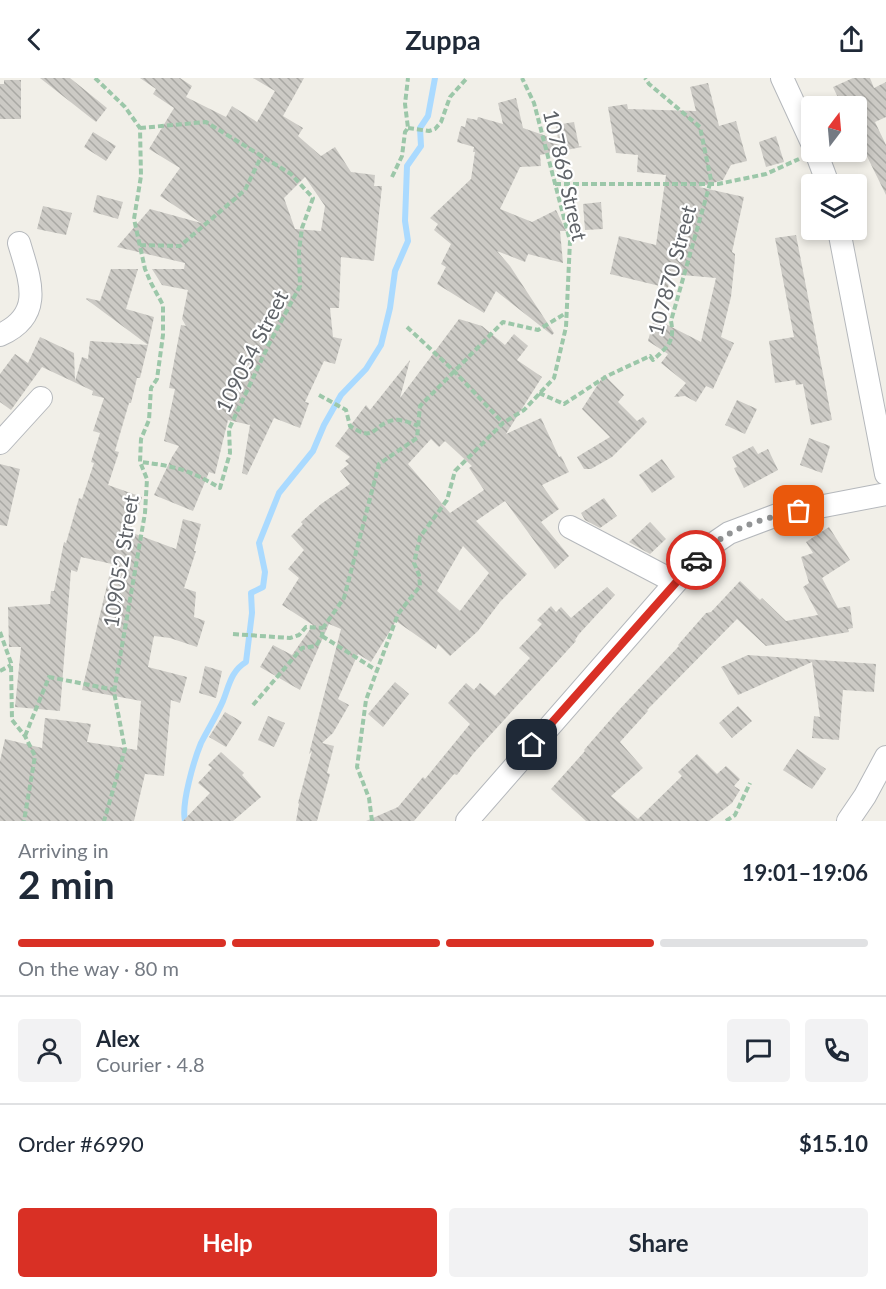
<!DOCTYPE html>
<html lang="en">
<head>
<meta charset="utf-8">
<style>
  :root { --surface:#fff; --page:#f2f2f3; --text:#1f2937; --muted:#747a83; --line:#e0e1e3; --accent:#d93025 }
  body { margin:0; font-family:Lato,sans-serif; background:var(--page); color:var(--text); height:100vh; display:flex; flex-direction:column; font-size:22px; white-space:nowrap }
  * { box-sizing:border-box; margin:0 }
  p { font-size:20px; color:var(--muted) }
  .icon { flex:none; width:33px; height:33px; fill:none; stroke:currentColor; stroke-width:2; stroke-linecap:round; stroke-linejoin:round }
  .map { position:relative; height:743px; overflow:hidden }
  .details { display:flex; flex-direction:column; background:var(--surface); flex:1 }
  .details>* { flex:none }
  .needle { width:39px; rotate:16deg }
  .buttons { position:absolute; left:801px; top:18px; display:grid; gap:12px }
  .buttons a { display:grid; place-items:center; width:66px; height:66px; border-radius:6px; background:var(--surface); box-shadow:0 3px 9px #0003; font-size:30px }
  .pin { position:absolute; display:grid; place-items:center; width:51px; height:51px; color:#fff; margin:-26px; border-radius:12px; box-shadow:0 3px 9px #0006 }
  .courier { position:absolute; display:grid; place-items:center; width:60px; height:60px; margin:-30px; border:4px solid #d93025; border-radius:50%; background:#fff; color:#222; box-shadow:0 2px 8px #0007 }
  .summary em { font-style:normal; font-weight:700 }
  .summary div { display:flex; flex-direction:column-reverse }
  .summary { display:flex; align-items:center; justify-content:space-between; height:102px; padding:0 18px }
  h1 { font-size:39px; font-weight:700; line-height:45px }
  .bar { display:grid; grid-template-columns:repeat(4,1fr); gap:9px 6px; align-content:center; height:72px; padding:0 18px }
  .bar i { height:8px; border-radius:4px; background:var(--line) }
  .bar .current { background:var(--accent) }
  .bar p { grid-column:span 4 }
  .line { display:flex; align-items:center; gap:15px; padding:0 18px; border-top:2px solid var(--line) }
  .line div { flex:1 }
  .round { display:grid; place-items:center; flex:none; width:63px; height:63px; border-radius:6px; background:var(--page) }
  .primary-button { display:flex; gap:12px; margin-top:auto; padding:12px 18px }
  .primary-button a { flex:1; height:69px; border-radius:6px; background:var(--accent); color:#fff; font-size:24px; font-weight:700; line-height:69px; text-align:center }
  .primary-button a+a { background:var(--page); color:var(--text) }
  header { display:flex; justify-content:space-between; align-items:center; height:78px; padding:0 18px; background:var(--surface); font-size:27px; font-weight:700 }
  .map>svg:first-child { display:block }
</style>
</head>
<body>
<header><svg class="icon" aria-label="back" viewBox="0 0 24 24"><path d="M15 5l-7 7 7 7"/></svg>Zuppa<svg class="icon" aria-label="share" viewBox="0 0 24 24"><path d="M12 15V3M7 8l5-5 5 5M5 13v7h14v-7"/></svg></header>
<div class="map">
<svg width="886" height="743" viewBox="0 0 886 743">
  <defs>
    <pattern id="building-back-hatch" width="6" height="6" patternUnits="userSpaceOnUse" patternTransform="scale(1.5)"><rect width="6" height="6" fill="#cccac5"/><path d="M-1 5l2 2M0 0l6 6M5-1l2 2" fill="none" stroke="#a9a8a4"/></pattern>
  </defs>
  <rect width="100%" height="100%" fill="#f1efe8"/>
  <g fill="none" stroke-linecap="round" stroke-linejoin="round">
    <path stroke="#aadaff" stroke-width="6" d="M185 743C181 726 194 682 201 665 208 651 217 637 223 623 229 608 231 593 246 584L252 535 251 515 263 509 265 494 259 465 279 415 313 373 324 347 341 317 366 291 381 267 390 230 395 193 408 163 405 143 407 88 421 68 420 50 428 38 435 0"/>
  </g>
  <path fill="url(#building-back-hatch)" fill-rule="evenodd" d="M40 0H70L107 30 96 44Z
    M140 0H180L192 8 186 19 226 39 232 28 257 44 275 13 253 0H304L283 38 303 50 298 58 321 78 335 69 351 94 375 97 374 108H382L374 183 341 179 339 230H330L333 259 342 261 335 286 324 283 305 324 309 325 300 350 274 340 247 397 242 395 250 347 228 342 215 396 209 394 193 433 154 417 172 379 179 368 164 363 175 311 169 310 181 247 186 248 182 241 188 212 162 207 152 191H184L185 185 117 169 150 131 201 145 160 118 180 90 149 71 174 30 153 16 156 11ZM305 99 325 128 321 153 295 151 284 120Z
    M853 0H870L874 10 886 4V39L875 44 886 67V117L856 56V28H842L833 9Z
    M4 2H21V41H0V6H4Z
    M708 5 719 48 736 43 747 83 731 87 723 102 699 109 744 119 732 174 735 176V180L731 219 721 259 734 265 713 311 706 308 696 324 685 318 674 319 686 305 661 285 668 276 648 263 654 240 701 264 716 200 671 196 668 210 610 196 619 158 656 167 666 97 637 94 638 77 616 75 608 29 627 26 628 31 696 33 690 9Z
    M516 20 523 50 558 62 556 47 574 44 579 68 582 69 540 77 541 88 520 89 500 131 532 144 556 132 566 153H560L563 185 528 176 525 184 497 173 510 188 554 255 552 257 496 213 484 235 437 206 446 189 441 186 451 166 434 152 438 146 430 140 471 101 475 74H473L474 69 457 64 461 48 465 49 467 40 477 42 478 39 503 46 498 25Z
    M93 54 116 68 106 83 84 69Z
    M776 58 784 84 766 89 759 64Z
    M97 117 123 124 118 141 93 134Z
    M601 124 603 151 585 152 583 126Z
    M43 128 72 135 66 157 37 151Z
    M796 157 832 342 811 347 803 306 796 307 795 302 775 305 769 263 794 259 775 160Z
    M111 191H138L126 231 154 239 148 267 86 221 87 220 100 223Z
    M459 241 482 248 505 267 514 256 528 268 517 282 542 299 506 356 541 340 559 379 561 378 569 394 542 407 559 431 541 444 569 478 555 491 505 423 476 443 527 496 500 524 478 553 450 578 438 566 436 571 396 543 371 584 358 576 338 621 349 627 333 655 322 665 334 668 327 695 330 696 317 743H296L299 726 298 725 312 673 309 676 341 551 329 546 300 612 260 589 273 567 292 577 313 547 282 527 299 500 288 491 304 472 291 458 303 446 301 444 321 426 350 406 340 393 349 386 345 383 350 379 335 368 366 327 370 332 410 282 400 320ZM431 361 439 369 445 363 472 388 469 390 484 412 450 435 408 386ZM463 468 489 495 460 533 437 513Z
    M40 259 74 275 75 303 82 279 88 281 90 263 148 267 140 300H137L131 325H129L115 373 119 374 108 407 142 419 130 454 176 471 183 441 201 446 194 473H196L184 510 196 514 194 539 205 543 197 569 170 560 154 558 148 589 187 599 180 625 171 622 164 698 145 696 134 743H0V683L5 661 42 670 45 640 91 646 87 664 137 672 141 623 82 612 112 486 81 479 77 494 71 492 60 633 15 629 21 569H9L8 529 50 526 51 513H54L64 464 66 465 79 420 82 421 94 385 91 384 100 355 93 353 104 320 92 317 93 313 42 289 11 332 0 324V296L15 276 28 285Z
    M604 297 624 317 618 324 637 343 643 339 647 344 612 379 591 391H584L577 379 610 359 582 331Z
    M737 322 757 331 745 356 725 347Z
    M809 360 830 368 822 395 800 387Z
    M753 368 758 376 768 371 778 392 744 410 734 390 737 389 732 379Z
    M662 381 675 399 652 415 639 397Z
    M0 386 20 391 7 448 0 447Z
    M604 420 617 438 600 450 585 442 581 435Z
    M650 444 666 461 650 476 629 464Z
    M829 449 850 482 822 500 838 530 850 528 853 550 848 551 849 554 766 568 737 541 647 632 648 633 620 664 643 690 611 718 638 741 682 698 678 694 697 676 717 696 726 688 740 701 734 708 740 712 732 725 709 743H586L551 711 585 673 584 672 618 633 679 568 678 567 706 535 711 534 740 503 760 522 762 520 786 543 818 537 803 509 809 505 801 479 813 475 806 464Z
    M607 509 615 517 579 556 575 562 576 563 473 676 457 697 454 696 414 743H366L398 729 423 699 425 701 470 646 448 625 466 605 474 612 480 605 495 618 530 580 519 570 542 546 537 542 551 528 556 534 561 529 571 540Z
    M748 577 876 586 874 614 843 612 839 662 812 660 814 638 820 639 812 584 738 617 721 589Z
    M205 588 222 593 216 620 199 615Z
    M395 604 409 616 383 649 368 636Z
    M738 628 752 643 732 660 719 645Z
    M225 634 242 644 226 669 209 659Z
    M268 638 285 645 274 669 258 662Z
    M797 671 826 691 812 711 783 692Z
    M221 674 244 695 242 697 261 719 233 743H183L210 715 198 705 212 690 208 687Z"/>
  <g fill="none" stroke-linecap="round" stroke-linejoin="round">
    <g stroke="#b5b8bc" stroke-width="24">
      <path id="minor" d="M782 0 812 65
        M816 74 828 106
        M839 152 886 396
        M0 257C45 237 30 202 19 165
        M0 365 41 320
        M570 449 675 504
        M467 743 704 472 729 455 777 437 886 416
        M848 743 865 718 886 679"/>
    </g>
    <path stroke="#9cc7a9" stroke-width="4" stroke-dasharray="6 3" stroke-linecap="butt" d="M95 0 125 29 140 50 141 98 134 141 145 191 151 205 163 227V257L157 301 151 310 149 342 141 361 140 384 147 401 145 435 114 614 125 671 104 743
      M140 50 206 44 291 96 313 120 302 150 299 173 300 208 269 266 229 351 230 375 220 410C190 392 175 388 140 384
      M408 50 429 53 435 51 441 44 450 19 467 0
      M392 99 402 78 405 54 408 50 405 26 408 0
      M555 106H718L766 96 799 81
      M140 167 180 168 245 112 262 77
      M407 249 454 293 503 345
      M539 315 564 326 607 298 650 278 653 282C668 268 675 264 671 243L711 102 700 49 649 6 645 0
      M319 317 346 332 350 348C376 366 372 346 394 342 402 341 411 345 418 348
      M0 554 11 585 12 642 25 658 35 678 24 743
      M233 556 290 560 299 557 306 549 323 550
      M322 558 376 592
      M0 593 11 587
      M253 627 302 570 316 568 322 558 323 550 344 520 379 386 417 360 420 328 503 244 538 252 566 235
      M25 658 49 599 115 612
      M372 743 369 720 357 689 366 622 398 536 420 508 419 497 414 485 420 459 447 422 455 393 503 345 524 332 554 300 566 249 570 163 534 25 522 0
      M726 743 735 737 750 705"/>
    <use href="#minor" stroke="#fff" stroke-width="22"/>
  </g>
  <g fill="none" stroke-linecap="round" stroke-linejoin="round">
    <path stroke="#929495" stroke-width="6" stroke-dasharray="0 10.8" d="M696 482C722 452 762 440 799 433"/>
    <path stroke="#d93025" stroke-width="8" d="M532 667 696 482"/>
  </g>
  <g text-anchor="middle" dominant-baseline="central" stroke-width="4.5" stroke-linejoin="round" paint-order="stroke">
    <g font-size="21" fill="#5f6368" stroke="#fff">
      <text transform="translate(566 97) rotate(77)">107869 Street</text>
      <text transform="translate(671 192) rotate(-75)">107870 Street</text>
      <text transform="translate(251 273) rotate(-63)">109054 Street</text>
      <text transform="translate(120 483) rotate(-81)">109052 Street</text>
    </g>
  </g>
</svg>
<div class="buttons">
<a><svg class="needle" viewBox="-14 -14 28 28"><path d="M0-13l5 13h-10z" fill="#e53935"/><path d="M0 13l5-13h-10z" fill="#747a83"/></svg></a>
<a><svg class="icon" aria-label="layers" viewBox="0 0 24 24"><path d="M12 4l9 5-9 5-9-5zM3 14l9 5 9-5"/></svg></a>
</div>
<div class="pin" style="left:799px;top:433px;background:#ea580c"><svg class="icon" aria-label="bag" viewBox="0 0 24 24"><path d="M5 8h14l-1 12H6zM9 8a3 3 0 0 1 6 0"/></svg></div>
<div class="pin" style="left:532px;top:667px;background:#1f2937"><svg class="icon" aria-label="home" viewBox="0 0 24 24"><path d="M3 11l9-7 9 7M6 9v11h12V9"/></svg></div>
<div class="courier" style="left:696px;top:482px"><svg class="icon" aria-label="car" viewBox="0 0 24 24"><path d="M5 17H2v-5l4-1 3-4h7l3 4 3 1v5h-3M9 17h6M6 11h13"/><circle cx="7" cy="17" r="2"/><circle cx="17" cy="17" r="2"/></svg></div>
</div>
<section class="details">
<div class="summary"><div><h1>2 min</h1><p>Arriving in</p></div><em>19:01–19:06</em></div>
<div class="bar"><i class="current"></i><i class="current"></i><i class="current"></i><i></i><p>On the way · 80 m</p></div>
<div class="line" style="height:108px"><a class="round"><svg class="icon" aria-label="person" viewBox="0 0 24 24"><circle cx="12" cy="8" r="4"/><path d="M4 21q1-7 8-7t8 7"/></svg></a><div><b>Alex</b><p>Courier · 4.8</p></div><a class="round"><svg class="icon" aria-label="chat" viewBox="0 0 24 24"><path d="M4 5h16v11H9l-5 4z"/></svg></a><a class="round"><svg class="icon" aria-label="phone" viewBox="0 0 24 24"><path d="M5 4h4l2 5-3 2q2 4 5 5l2-3 5 2v4C11 20 4 13 5 4z"/></svg></a></div>
<div class="line" style="height:78px"><div>Order #6990</div><b>$15.10</b></div>
<div class="primary-button"><a>Help</a><a>Share</a></div>
</section>
</body>
</html>
